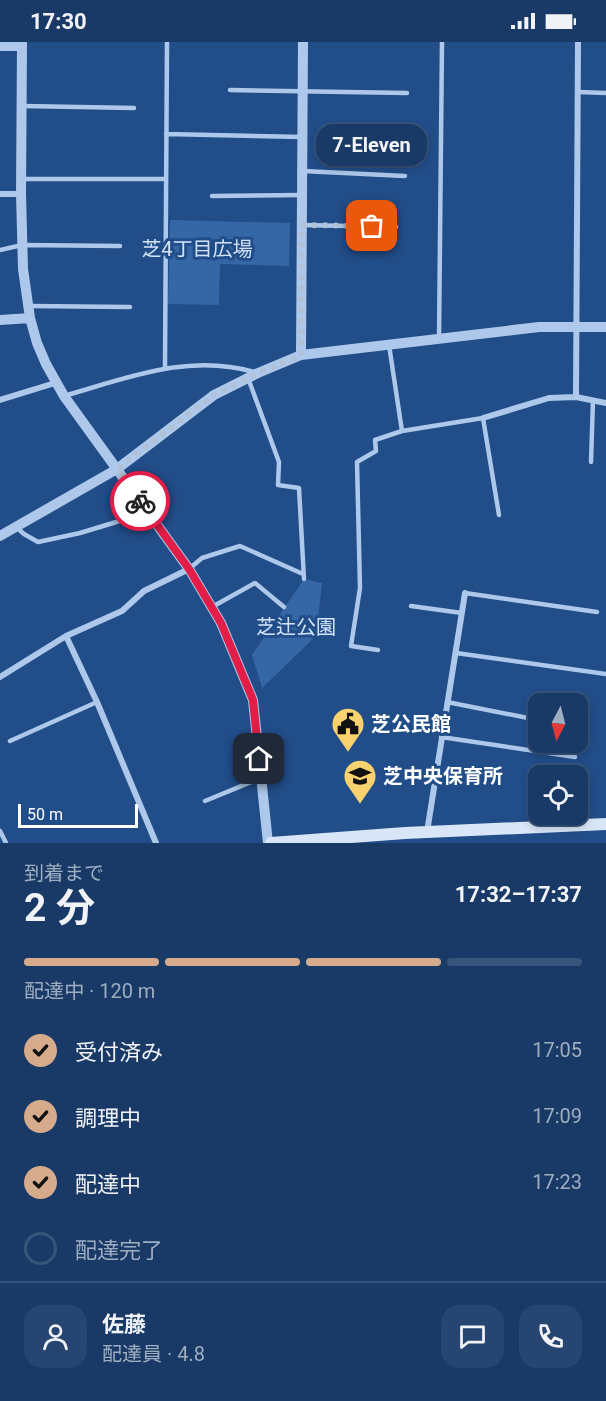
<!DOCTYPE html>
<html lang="ja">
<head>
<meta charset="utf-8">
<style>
  :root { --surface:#193a67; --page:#264570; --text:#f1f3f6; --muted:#9fadc0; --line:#37547b; --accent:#d6ab8b }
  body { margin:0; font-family:Roboto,"Noto Sans JP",sans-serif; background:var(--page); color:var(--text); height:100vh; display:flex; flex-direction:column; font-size:22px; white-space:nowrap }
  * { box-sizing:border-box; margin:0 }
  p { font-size:20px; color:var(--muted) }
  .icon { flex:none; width:33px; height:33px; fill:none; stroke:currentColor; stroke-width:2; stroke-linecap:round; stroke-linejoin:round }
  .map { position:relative; height:801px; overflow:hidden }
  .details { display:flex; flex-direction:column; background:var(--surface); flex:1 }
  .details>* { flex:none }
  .needle { width:39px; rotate:187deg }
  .buttons { position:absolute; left:528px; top:651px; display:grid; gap:12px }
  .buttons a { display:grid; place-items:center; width:60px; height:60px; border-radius:12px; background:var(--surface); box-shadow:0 3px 9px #0003,0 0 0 2px var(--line); font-size:30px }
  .scale { position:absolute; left:18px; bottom:15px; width:120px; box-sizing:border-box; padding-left:6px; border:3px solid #fff; border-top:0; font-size:16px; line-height:21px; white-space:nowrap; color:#fff; -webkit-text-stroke:4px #214d89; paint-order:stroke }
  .pin { position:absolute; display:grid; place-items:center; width:51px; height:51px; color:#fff; margin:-26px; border-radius:12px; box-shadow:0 3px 9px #0006 }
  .courier { position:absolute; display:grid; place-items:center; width:60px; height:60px; margin:-30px; border:4px solid #e11d48; border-radius:50%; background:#fff; color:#222; box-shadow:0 2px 8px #0007 }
  .bubble { position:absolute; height:42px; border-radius:18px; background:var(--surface); box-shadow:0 3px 9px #0003,0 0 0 2px var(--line); font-size:20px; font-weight:700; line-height:42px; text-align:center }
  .summary em { font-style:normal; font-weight:700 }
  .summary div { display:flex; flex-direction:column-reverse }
  .summary { display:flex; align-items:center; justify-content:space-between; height:102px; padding:0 24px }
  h1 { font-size:39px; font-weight:700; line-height:45px }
  .bar { display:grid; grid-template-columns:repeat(4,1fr); gap:9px 6px; align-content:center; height:72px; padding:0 24px }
  .bar i { height:8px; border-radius:4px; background:var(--line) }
  .bar .selected { background:var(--accent) }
  .bar p { grid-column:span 4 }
  .line { display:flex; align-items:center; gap:15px; padding:0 24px; border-top:2px solid var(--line) }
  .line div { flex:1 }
  .round { display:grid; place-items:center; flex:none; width:63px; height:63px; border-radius:18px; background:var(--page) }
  ol { padding:0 24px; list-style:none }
  li { display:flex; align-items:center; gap:18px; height:66px }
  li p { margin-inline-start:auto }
  li .icon { padding:6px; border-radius:50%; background:var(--accent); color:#111; stroke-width:4 }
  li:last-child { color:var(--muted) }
  li i { width:33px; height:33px; border:3px solid var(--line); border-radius:50% }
  .status { display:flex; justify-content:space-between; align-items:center; height:42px; padding:0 30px; background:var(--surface); direction:ltr }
  .status svg { height:16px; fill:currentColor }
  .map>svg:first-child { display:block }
</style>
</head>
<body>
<div class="status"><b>17:30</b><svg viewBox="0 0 49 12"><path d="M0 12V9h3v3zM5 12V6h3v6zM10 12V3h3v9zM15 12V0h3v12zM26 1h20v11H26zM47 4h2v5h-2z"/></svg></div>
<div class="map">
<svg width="606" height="801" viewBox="0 0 606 801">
  <rect width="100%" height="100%" fill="#214d89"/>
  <path fill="#3566a6" d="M170 178 290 181 289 224 220 222 219 263 168 262Z
    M304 537 322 541 316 594 262 646 252 613Z"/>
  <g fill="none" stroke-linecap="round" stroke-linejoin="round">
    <path stroke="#adc8ea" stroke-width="4.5" d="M230 48 407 51
      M578 50 606 51
      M23 64 134 66
      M166 92 303 95
      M303 129 405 134
      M21 137H166
      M212 154 302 153
      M302 183 396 185
      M0 208 22 203 120 204
      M30 264 130 265
      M439 297 442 0
      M389 303 402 389
      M165 325 167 0
      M248 336 279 420 278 443 299 446 304 537
      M64 354C127 336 188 311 254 330
      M591 420 593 358
      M16 485 24 492 38 500 80 491 146 471
      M189 527 202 516 240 504 303 532
      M465 551 597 570
      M411 564 462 571
      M212 565 255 541 284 565
      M378 608 351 604 360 546 357 420 376 409 375 398 402 389 483 376 499 473
      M456 611 606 632
      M447 660 538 678
      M441 695 575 715
      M10 699 97 660
      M205 759 261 736
      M0 789 6 801"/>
    <path stroke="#adc8ea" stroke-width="6" d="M0 152H21
      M576 355 578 0
      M0 358 55 341
      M483 376 549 356 576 355 606 361
      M66 594 97 660 156 801
      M0 635 66 594 122 569 144 549 189 527
      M427 790 465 551"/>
    <path stroke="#adc8ea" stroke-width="10" d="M22 0 21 152 23 227 30 276 37 301 46 322 64 354 189 527 221 581 253 658 268 801
      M0 4H22
      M0 278 30 276
      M301 313 303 0
      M0 494 117 427 214 353 258 331 301 313 539 285H606"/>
    <path stroke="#d8e6f8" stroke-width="12" d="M271 801 405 791 606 782"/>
  </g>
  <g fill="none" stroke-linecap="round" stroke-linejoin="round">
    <path stroke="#b1c1d6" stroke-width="6" stroke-dasharray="0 10.8" d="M140 459 117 427 214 353 258 331 301 313 302 183 372 184"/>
    <path stroke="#e11d48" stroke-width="8" d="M140 459 189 527 221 581 253 658 259 717"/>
  </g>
  <defs>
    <g id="civic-pin" transform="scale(1.725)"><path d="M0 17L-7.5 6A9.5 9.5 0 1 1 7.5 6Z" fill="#f7d26f" stroke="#214d89"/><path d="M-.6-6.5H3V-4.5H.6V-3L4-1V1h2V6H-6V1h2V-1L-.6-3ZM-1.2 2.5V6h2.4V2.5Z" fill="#111"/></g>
    <g id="school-pin" transform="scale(1.725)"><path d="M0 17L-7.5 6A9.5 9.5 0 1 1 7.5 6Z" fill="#f7d26f" stroke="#214d89"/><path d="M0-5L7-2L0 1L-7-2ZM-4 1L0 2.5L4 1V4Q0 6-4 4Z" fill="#111"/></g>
  </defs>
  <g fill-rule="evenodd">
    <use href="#civic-pin" x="348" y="682"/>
    <use href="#school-pin" x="360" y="734"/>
  </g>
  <g text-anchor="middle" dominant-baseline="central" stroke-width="6" stroke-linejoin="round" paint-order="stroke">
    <g font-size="20" fill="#d2e2f8" stroke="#214d89">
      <text x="197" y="207">芝4丁目広場</text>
      <text x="296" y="585">芝辻公園</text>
    </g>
    <g font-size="20" font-weight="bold" fill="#fff" stroke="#214d89" text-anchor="start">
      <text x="371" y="682">芝公民館</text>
      <text x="383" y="734">芝中央保育所</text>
    </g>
  </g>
</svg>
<div class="buttons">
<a><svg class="needle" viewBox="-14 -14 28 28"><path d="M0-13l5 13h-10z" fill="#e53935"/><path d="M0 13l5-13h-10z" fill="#9fadc0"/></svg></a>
<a><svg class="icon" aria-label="locate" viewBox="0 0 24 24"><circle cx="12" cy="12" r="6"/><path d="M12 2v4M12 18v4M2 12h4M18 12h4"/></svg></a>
</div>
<div class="scale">50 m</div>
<div class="pin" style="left:372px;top:184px;background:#ea580c"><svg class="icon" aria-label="bag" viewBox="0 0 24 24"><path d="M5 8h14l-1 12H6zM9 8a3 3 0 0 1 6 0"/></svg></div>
<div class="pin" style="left:259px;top:717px;background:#1f2937"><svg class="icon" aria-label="home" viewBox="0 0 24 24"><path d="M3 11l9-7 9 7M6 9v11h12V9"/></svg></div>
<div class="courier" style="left:140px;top:459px"><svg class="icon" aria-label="bike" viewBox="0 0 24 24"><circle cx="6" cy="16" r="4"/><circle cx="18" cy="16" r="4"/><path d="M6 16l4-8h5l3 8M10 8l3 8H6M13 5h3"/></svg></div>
<div class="bubble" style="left:316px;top:82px;width:111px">7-Eleven</div>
</div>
<section class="details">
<div class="summary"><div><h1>2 分</h1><p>到着まで</p></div><em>17:32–17:37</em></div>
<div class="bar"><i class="selected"></i><i class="selected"></i><i class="selected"></i><i></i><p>配達中 · 120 m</p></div>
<ol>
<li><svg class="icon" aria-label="check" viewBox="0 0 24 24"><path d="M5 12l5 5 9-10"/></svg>受付済み<p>17:05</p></li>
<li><svg class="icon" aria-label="check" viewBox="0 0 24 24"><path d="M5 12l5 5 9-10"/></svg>調理中<p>17:09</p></li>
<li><svg class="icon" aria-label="check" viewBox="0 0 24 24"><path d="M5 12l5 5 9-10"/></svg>配達中<p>17:23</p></li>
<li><i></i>配達完了</li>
</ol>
<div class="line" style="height:108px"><a class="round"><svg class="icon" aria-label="person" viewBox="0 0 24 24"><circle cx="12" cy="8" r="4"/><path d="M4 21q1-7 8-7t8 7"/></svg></a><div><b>佐藤</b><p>配達員 · 4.8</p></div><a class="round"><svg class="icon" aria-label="chat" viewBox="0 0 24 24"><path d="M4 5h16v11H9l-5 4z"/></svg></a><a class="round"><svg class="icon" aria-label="phone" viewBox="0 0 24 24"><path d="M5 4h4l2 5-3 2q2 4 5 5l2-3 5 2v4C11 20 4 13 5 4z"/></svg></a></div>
</section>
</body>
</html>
